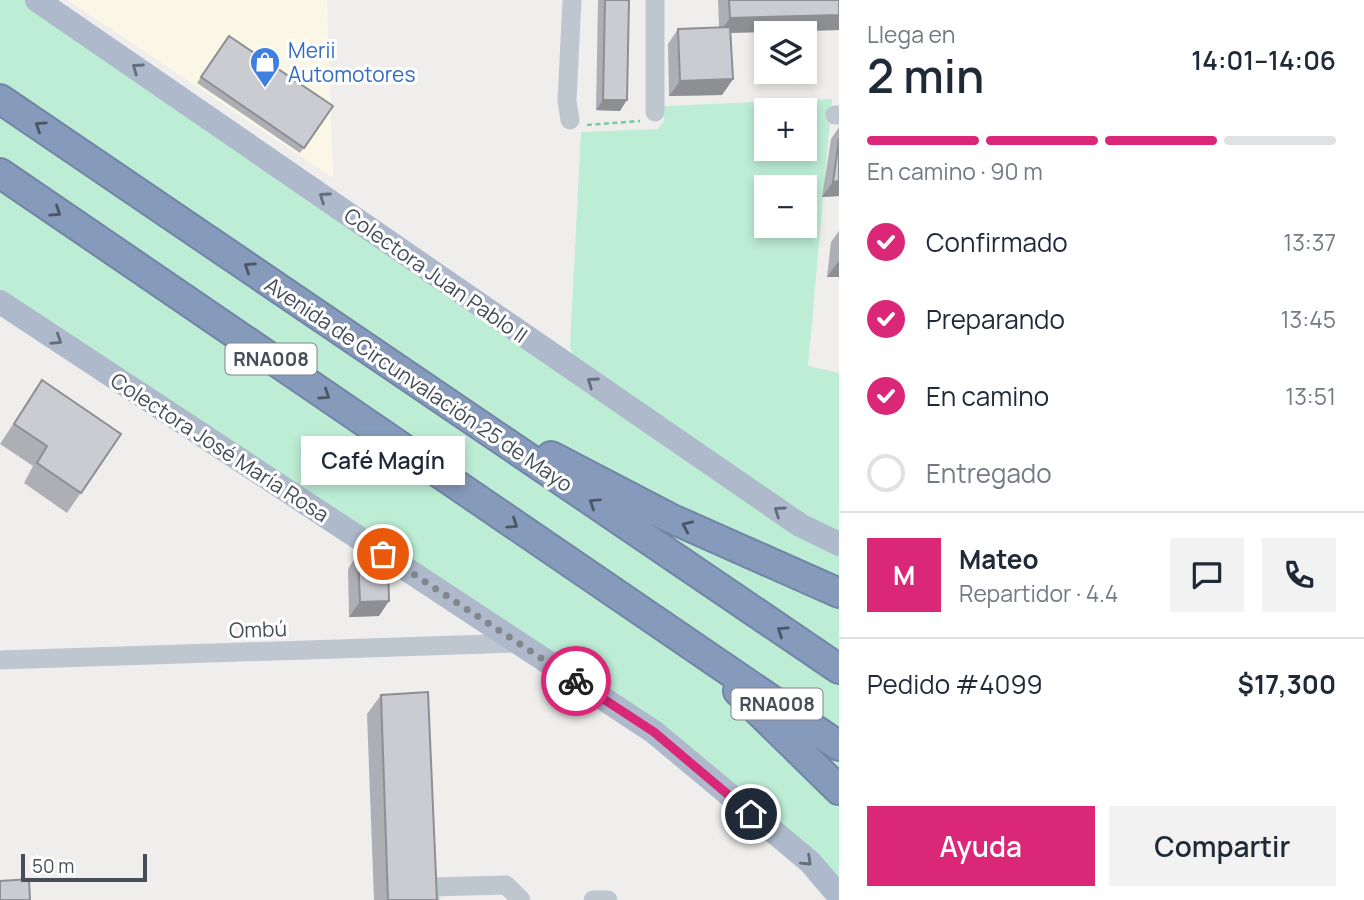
<!DOCTYPE html>
<html lang="es">
<head>
<meta charset="utf-8">
<style>
  :root { --surface:#fff; --page:#f2f2f3; --text:#1f2937; --muted:#747a83; --line:#e0e1e3; --accent:#db2777 }
  body { margin:0; font-family:Manrope,sans-serif; background:var(--page); color:var(--text); height:100vh; display:flex; flex-direction:column; font-size:26px; white-space:nowrap }
  * { box-sizing:border-box; margin:0 }
  p { font-size:23px; color:var(--muted) }
  .icon { flex:none; width:38px; height:38px; fill:none; stroke:currentColor; stroke-width:2; stroke-linecap:round; stroke-linejoin:round }
  .map { position:relative; flex:1; overflow:hidden }
  .sheet { display:flex; flex-direction:column; background:var(--surface); width:525px }
  .sheet>* { flex:none }
  .fabs { position:absolute; left:754px; top:21px; display:grid; gap:14px }
  .fabs a { display:grid; place-items:center; width:63px; height:63px; border-radius:0px; background:var(--surface); box-shadow:0 4px 10px #0003; font-size:35px }
  .scale { position:absolute; left:21px; bottom:18px; width:126px; box-sizing:border-box; padding-left:7px; border:4px solid #464e5a; border-top:0; font-size:19px; line-height:24px; white-space:nowrap; color:#464e5a; -webkit-text-stroke:5px #fff; paint-order:stroke }
  .pin { position:absolute; display:grid; place-items:center; width:60px; height:60px; color:#fff; margin:-30px; border:4px solid #fff; border-radius:50%; box-shadow:0 2px 7px #0007 }
  .courier { position:absolute; display:grid; place-items:center; width:70px; height:70px; margin:-35px; border:5px solid #db2777; border-radius:50%; background:#fff; color:#222; box-shadow:0 2px 9px #0007 }
  .bubble { position:absolute; height:49px; border-radius:0px; background:var(--surface); box-shadow:0 4px 10px #0003; font-size:23px; font-weight:600; line-height:49px; text-align:center }
  .head em { font-style:normal; font-weight:600 }
  .head div { display:flex; flex-direction:column-reverse }
  .head { display:flex; align-items:center; justify-content:space-between; height:119px; padding:0 28px }
  h1 { font-size:46px; font-weight:600; line-height:52px }
  .bar { display:grid; grid-template-columns:repeat(4,1fr); gap:10px 7px; align-content:center; height:84px; padding:0 28px }
  .bar i { height:9px; border-radius:5px; background:var(--line) }
  .bar .on { background:var(--accent) }
  .bar p { grid-column:span 4 }
  .line { display:flex; align-items:center; gap:18px; padding:0 28px; border-top:2px solid var(--line) }
  .line div { flex:1 }
  .round { display:grid; place-items:center; flex:none; width:74px; height:74px; border-radius:0px; background:var(--page) }
  ol { padding:0 28px; list-style:none }
  li { display:flex; align-items:center; gap:21px; height:77px }
  li p { margin-inline-start:auto }
  li .icon { padding:7px; border-radius:50%; background:var(--accent); color:#fff; stroke-width:4 }
  li:last-child { color:var(--muted) }
  li i { width:38px; height:38px; border:4px solid var(--line); border-radius:50% }
  .cta { display:flex; gap:14px; margin-top:auto; padding:14px 28px }
  .cta a { flex:1; height:80px; border-radius:0px; background:var(--accent); color:#fff; font-size:28px; font-weight:600; line-height:80px; text-align:center }
  .cta a+a { background:var(--page); color:var(--text) }
  main { display:flex; flex:1; min-height:0 }
  .map>svg:first-child { display:block }
</style>
</head>
<body>
<main>
<div class="map">
<svg width="839" height="900" viewBox="0 0 839 900">
  <rect width="100%" height="100%" fill="#f0eeed"/>
  <path fill="#fbf7e6" d="M68 0H327L333 178Z"/>
  <path fill="#bdedd5" fill-rule="evenodd" d="M0 0H37L839 544V896L654 732 0 302Z
    M832 99 808 366 839 373V533L812 519 572 355 570 346 581 132 658 129 664 121V106ZM766 110H805V149H766ZM766 187H805V226H766Z"/>
  <g fill="none" stroke-linecap="round" stroke-linejoin="round">
    <g stroke="#7285a6" stroke-width="32">
      <path id="highway" d="M0 99 839 669
        M0 173 839 746
        M551 456 670 518 839 593
        M738 691 839 790"/>
    </g>
    <path stroke="#76c9aa" stroke-width="2.5" stroke-dasharray="5 3.5" stroke-linecap="butt" d="M587 125 640 121"/>
    <path stroke="#bec6cf" stroke-width="19" d="M655 112V0
      M835 115H839
      M570 120 567 101 572 0
      M0 660 518 643
      M430 900V887L506 885 521 900
      M593 900H608"/>
    <path stroke="#aeb9cb" stroke-width="24" d="M37 0 800 525 839 544
      M0 302 654 732 810 862 839 896"/>
    <use href="#highway" stroke="#869abb" stroke-width="28"/>
  </g>
  <path fill="#aeafb5" d="M598 0H629L620 111 596 110Z
    M718 0H839V30L731 33 733 79 722 95 669 96 668 44 678 29 719 27Z
    M229 36 333 106 300 153 197 83Z
    M839 127V196L822 197 831 139Z
    M839 231V277H827L831 242Z
    M42 380 121 434 67 513 24 483 33 466 0 444Z
    M358 553 379 616 349 617 348 569Z
    M381 695 437 900H374L367 714Z"/>
  <path fill="#8d8f93" d="M839 15V30L719 33 730 18Z
    M733 79 722 95 669 96 680 81Z
    M603 100H627L620 111 596 110Z
    M839 181V196L822 197 833 182Z
    M838 262H839V277H827Z
    M389 601 379 616 349 617 360 602Z"/>
  <path fill="#caccd2" stroke="#8d8f93" stroke-width="2" d="M605 0H629L627 100H603Z
    M729 0H839V15L730 18Z
    M730 27 733 79 680 81 678 29Z
    M229 36 333 106 304 148 201 77Z
    M839 139V181L833 182Z
    M42 380 121 434 81 493 37 463 47 446 14 424Z
    M358 553H376L388 562 389 601 360 602Z
    M428 692 437 900H388L381 695Z
    M29 879 30 900H0V881Z"/>
  <defs><path id="oneway-chevron" d="M-2-3.5L2.5 0L-2 3.5" fill="none" stroke-width="1.6" stroke-linecap="round" stroke-linejoin="round" transform="scale(1.75)"/></defs>
  <g stroke="#656e7c">
    <use href="#oneway-chevron" transform="translate(137 68) rotate(-145)"/>
    <use href="#oneway-chevron" transform="translate(324 197) rotate(-145)"/>
    <use href="#oneway-chevron" transform="translate(57 340) rotate(33)"/>
    <use href="#oneway-chevron" transform="translate(592 382) rotate(-145)"/>
    <use href="#oneway-chevron" transform="translate(779 511) rotate(-145)"/>
    <use href="#oneway-chevron" transform="translate(807 861) rotate(43)"/>
  </g>
  <g stroke="#4c5664">
    <use href="#oneway-chevron" transform="translate(40 126) rotate(-146)"/>
    <use href="#oneway-chevron" transform="translate(56 212) rotate(34)"/>
    <use href="#oneway-chevron" transform="translate(249 267) rotate(-146)"/>
    <use href="#oneway-chevron" transform="translate(325 395) rotate(34)"/>
    <use href="#oneway-chevron" transform="translate(594 503) rotate(-146)"/>
    <use href="#oneway-chevron" transform="translate(513 524) rotate(34)"/>
    <use href="#oneway-chevron" transform="translate(687 526) rotate(-156)"/>
    <use href="#oneway-chevron" transform="translate(782 631) rotate(-146)"/>
  </g>
  <g fill="none" stroke-linecap="round" stroke-linejoin="round">
    <path stroke="#82868d" stroke-width="7" stroke-dasharray="0 12.6" d="M383 554 576 681"/>
    <path stroke="#db2777" stroke-width="9" d="M576 681 654 732 751 814"/>
  </g>
  <defs>
    <g id="shop-pin" transform="scale(1.575)"><path d="M0 17L-7.5 6A9.5 9.5 0 1 1 7.5 6Z" fill="#3f7fe0" stroke="#fff"/><path d="M-5-2.5h2.3a2.7 3.5 0 0 1 5.4 0H5L5.5 6h-11ZM-1.5-2.5h3a1.5 2.3 0 0 0-3 0Z" fill="#fff"/></g>
  </defs>
  <g fill-rule="evenodd">
    <use href="#shop-pin" x="265" y="62"/>
  </g>
  <g text-anchor="middle" dominant-baseline="central" stroke-width="6" stroke-linejoin="round" paint-order="stroke">
    <g fill="#fff" stroke="#7e838c" stroke-width="2">
      <rect x="225.5" y="343.5" width="91" height="31" rx="5"/>
      <rect x="731.5" y="688.5" width="91" height="31" rx="5"/>
    </g>
    <g font-size="19" font-weight="bold" fill="#464e5a">
      <text x="271" y="359">RNA008</text>
      <text x="777" y="704">RNA008</text>
    </g>
    <g font-size="21" fill="#366cbe" stroke="#fff" text-anchor="start">
      <text x="288" y="50">Merii<tspan x="288" dy="24">Automotores</tspan></text>
    </g>
    <g font-size="21" fill="#464e5a" stroke="#fff">
      <text transform="translate(436 275) rotate(35)">Colectora Juan Pablo II</text>
      <text transform="translate(419 384) rotate(34)">Avenida de Circunvalación 25 de Mayo</text>
      <text transform="translate(220 447) rotate(33)">Colectora José María Rosa</text>
      <text transform="translate(258 629) rotate(-2)">Ombú</text>
    </g>
  </g>
</svg>
<div class="fabs">
<a><svg class="icon" aria-label="layers" viewBox="0 0 24 24"><path d="M12 4l9 5-9 5-9-5zM3 14l9 5 9-5"/></svg></a>
<a>+</a>
<a>−</a>
</div>
<div class="scale">50 m</div>
<div class="pin" style="left:383px;top:554px;background:#ea580c"><svg class="icon" aria-label="bag" viewBox="0 0 24 24"><path d="M5 8h14l-1 12H6zM9 8a3 3 0 0 1 6 0"/></svg></div>
<div class="pin" style="left:751px;top:814px;background:#1f2937"><svg class="icon" aria-label="home" viewBox="0 0 24 24"><path d="M3 11l9-7 9 7M6 9v11h12V9"/></svg></div>
<div class="courier" style="left:576px;top:681px"><svg class="icon" aria-label="bike" viewBox="0 0 24 24"><circle cx="6" cy="16" r="4"/><circle cx="18" cy="16" r="4"/><path d="M6 16l4-8h5l3 8M10 8l3 8H6M13 5h3"/></svg></div>
<div class="bubble" style="left:301px;top:436px;width:164px">Café Magín</div>
</div>
<section class="sheet">
<div class="head"><div><h1>2 min</h1><p>Llega en</p></div><em>14:01–14:06</em></div>
<div class="bar"><i class="on"></i><i class="on"></i><i class="on"></i><i></i><p>En camino · 90 m</p></div>
<ol>
<li><svg class="icon" aria-label="check" viewBox="0 0 24 24"><path d="M5 12l5 5 9-10"/></svg>Confirmado<p>13:37</p></li>
<li><svg class="icon" aria-label="check" viewBox="0 0 24 24"><path d="M5 12l5 5 9-10"/></svg>Preparando<p>13:45</p></li>
<li><svg class="icon" aria-label="check" viewBox="0 0 24 24"><path d="M5 12l5 5 9-10"/></svg>En camino<p>13:51</p></li>
<li><i></i>Entregado</li>
</ol>
<div class="line" style="height:126px"><b class="round" style="background:var(--accent);color:#fff">M</b><div><b>Mateo</b><p>Repartidor · 4.4</p></div><a class="round"><svg class="icon" aria-label="chat" viewBox="0 0 24 24"><path d="M4 5h16v11H9l-5 4z"/></svg></a><a class="round"><svg class="icon" aria-label="phone" viewBox="0 0 24 24"><path d="M5 4h4l2 5-3 2q2 4 5 5l2-3 5 2v4C11 20 4 13 5 4z"/></svg></a></div>
<div class="line" style="height:91px"><div>Pedido #4099</div><b>$17,300</b></div>
<div class="cta"><a>Ayuda</a><a>Compartir</a></div>
</section>
</main>
</body>
</html>
